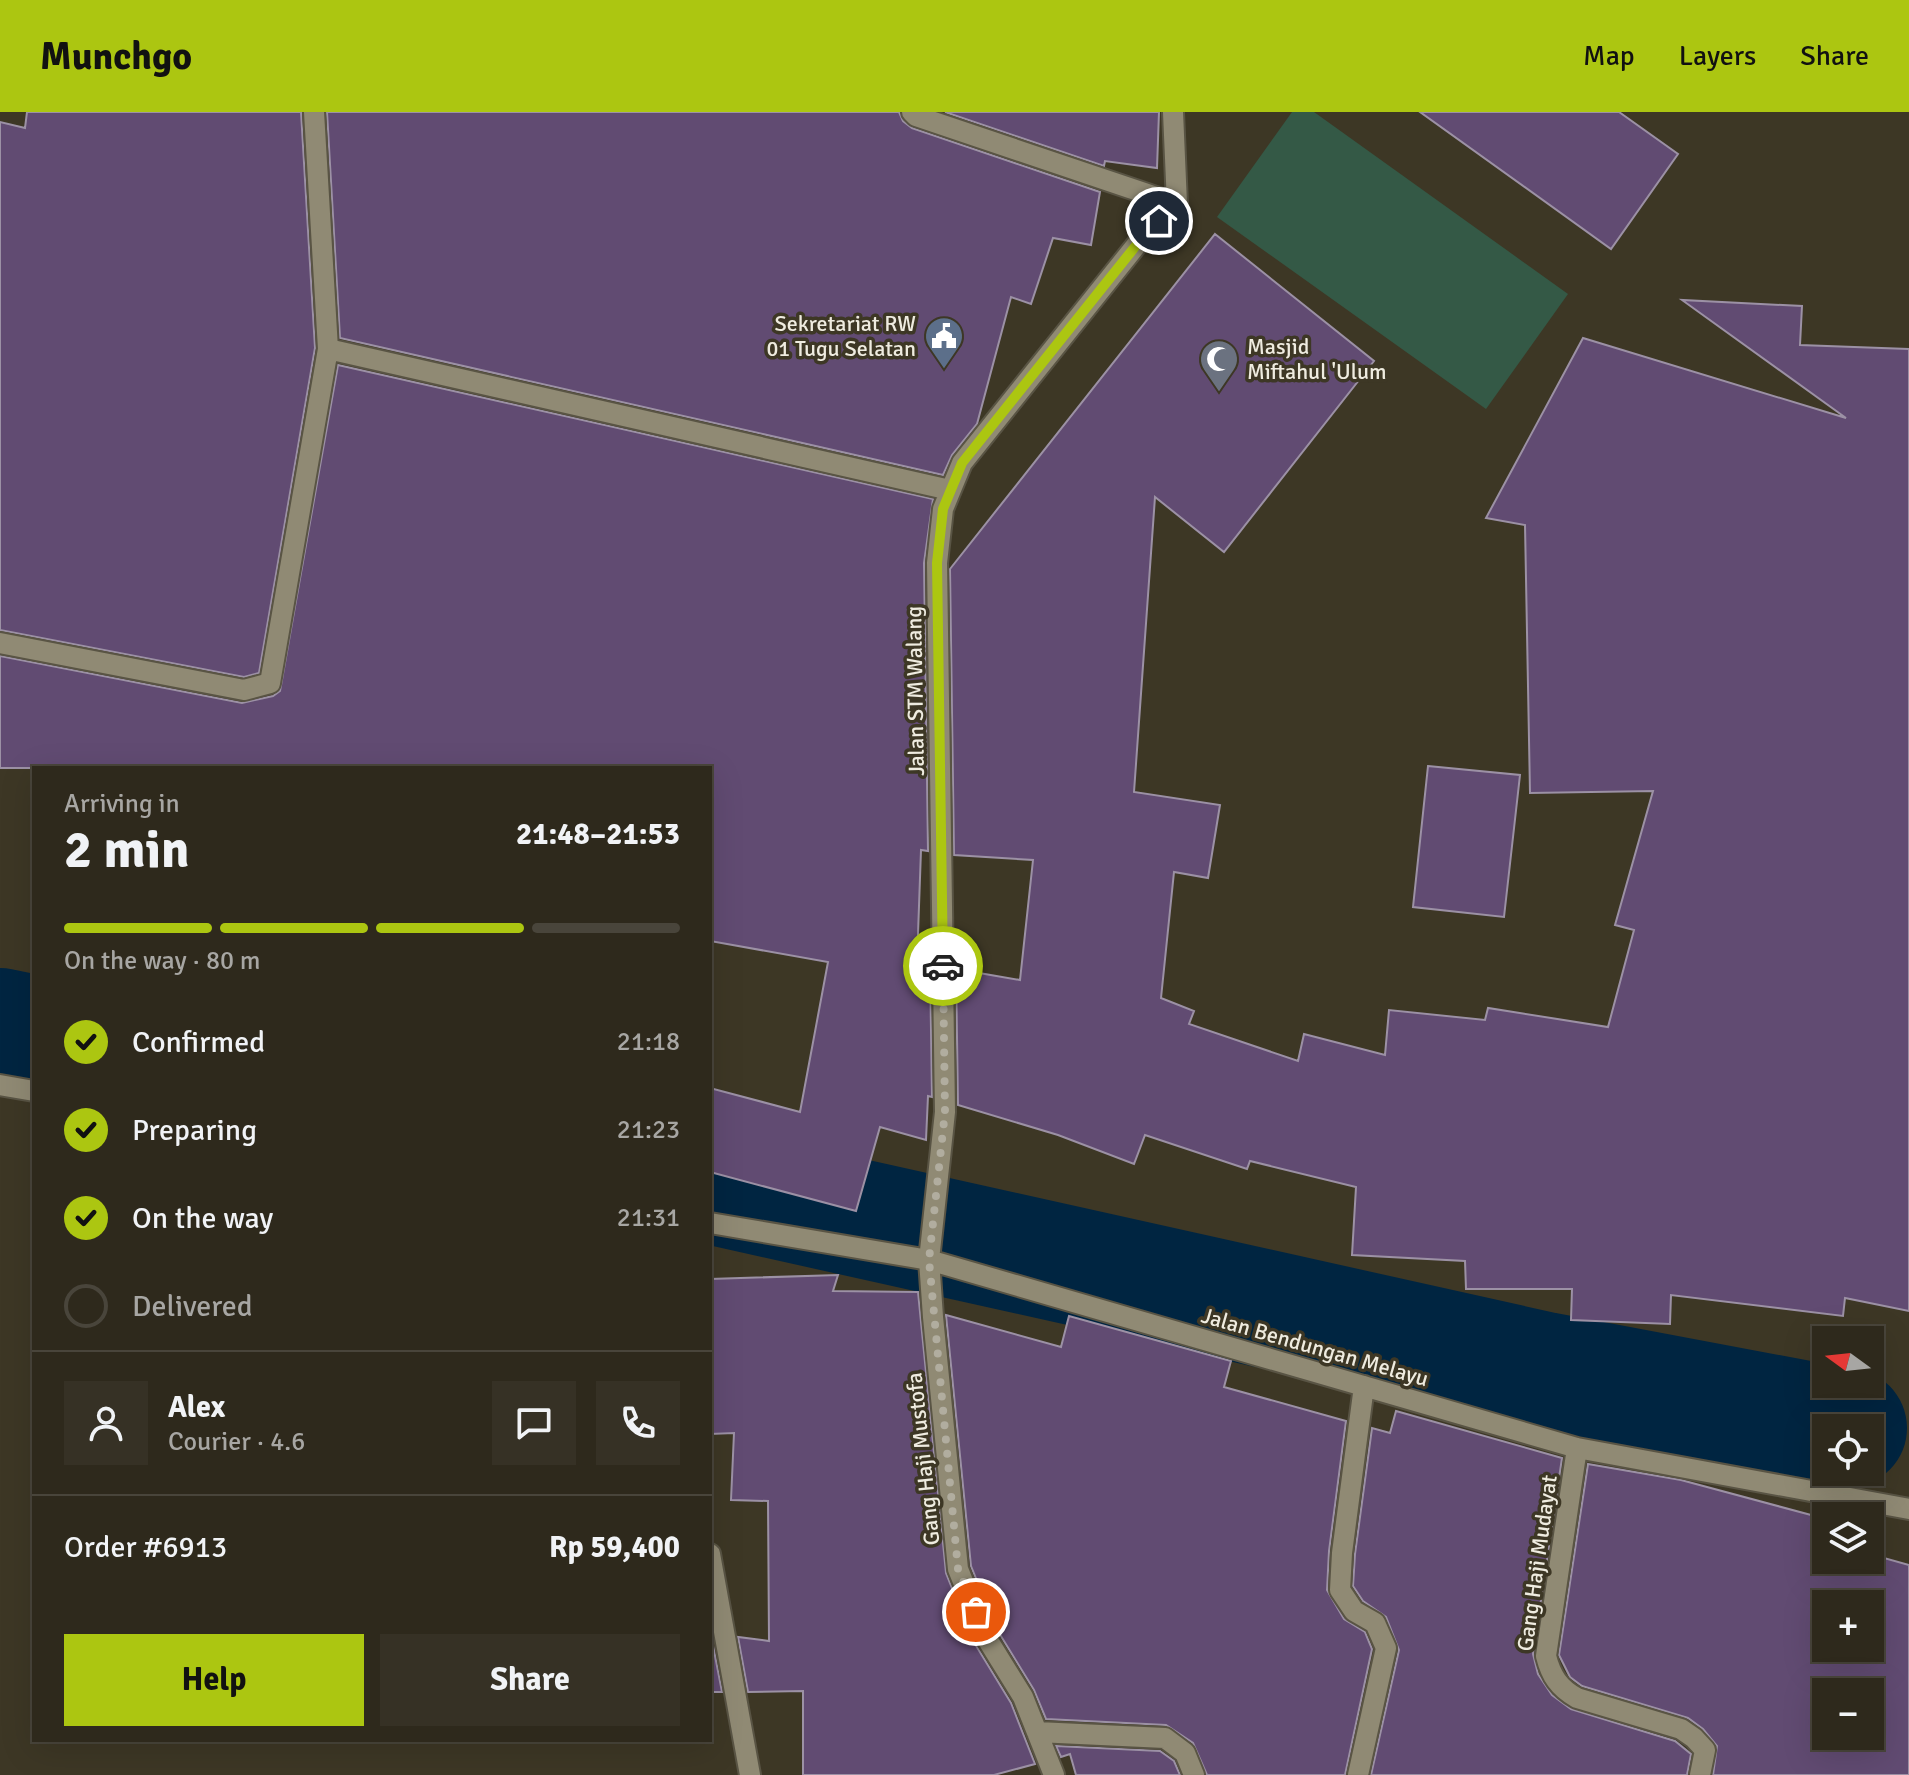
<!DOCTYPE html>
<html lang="en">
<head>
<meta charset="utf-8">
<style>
  :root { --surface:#2e291c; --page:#363125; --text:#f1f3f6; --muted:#a7a6a3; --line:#49453b; --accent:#acc611 }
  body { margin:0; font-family:Signika,sans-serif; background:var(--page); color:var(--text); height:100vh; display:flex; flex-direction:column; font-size:30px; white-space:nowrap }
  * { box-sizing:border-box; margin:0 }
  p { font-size:26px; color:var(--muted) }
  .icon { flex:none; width:44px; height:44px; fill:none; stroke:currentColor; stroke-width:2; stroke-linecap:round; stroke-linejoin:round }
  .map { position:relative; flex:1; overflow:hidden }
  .side { position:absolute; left:32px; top:654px; width:680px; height:976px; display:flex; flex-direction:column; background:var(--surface); border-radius:0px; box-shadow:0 8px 32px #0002,0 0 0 2px var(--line) }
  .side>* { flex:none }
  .needle { width:52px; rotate:285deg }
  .tools { position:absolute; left:1812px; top:1214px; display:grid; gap:16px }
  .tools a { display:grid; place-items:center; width:72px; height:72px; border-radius:0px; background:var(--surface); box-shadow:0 8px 32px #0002,0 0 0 2px var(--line); font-size:40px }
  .pin { position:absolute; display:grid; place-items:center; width:68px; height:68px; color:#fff; margin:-34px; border:4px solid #fff; border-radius:50%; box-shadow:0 2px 8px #0007 }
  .courier { position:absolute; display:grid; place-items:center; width:80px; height:80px; margin:-40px; border:6px solid #acc611; border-radius:50%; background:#fff; color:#222; box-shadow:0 2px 10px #0007 }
  .overview em { font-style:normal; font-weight:800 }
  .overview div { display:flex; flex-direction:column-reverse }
  .overview { display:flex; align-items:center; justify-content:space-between; height:136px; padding:0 32px }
  h1 { font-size:52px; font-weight:800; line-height:60px }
  .bar { display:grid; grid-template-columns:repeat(4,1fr); gap:12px 8px; align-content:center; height:96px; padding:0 32px }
  .bar i { height:10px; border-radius:6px; background:var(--line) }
  .bar .active { background:var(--accent) }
  .bar p { grid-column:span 4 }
  .line { display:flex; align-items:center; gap:20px; padding:0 32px; border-top:2px solid var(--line) }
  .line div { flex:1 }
  .round { display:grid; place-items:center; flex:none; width:84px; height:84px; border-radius:0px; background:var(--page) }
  ol { padding:0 32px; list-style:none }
  li { display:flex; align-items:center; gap:24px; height:88px }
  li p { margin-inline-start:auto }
  li .icon { padding:8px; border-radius:50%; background:var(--accent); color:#111; stroke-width:4 }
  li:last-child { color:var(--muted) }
  li i { width:44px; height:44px; border:4px solid var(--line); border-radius:50% }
  .action { display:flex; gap:16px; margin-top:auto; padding:16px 32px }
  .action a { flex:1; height:92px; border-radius:0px; background:var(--accent); color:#111; font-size:32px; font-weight:800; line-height:92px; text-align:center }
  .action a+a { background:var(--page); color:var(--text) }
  header { display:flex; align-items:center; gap:48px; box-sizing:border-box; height:112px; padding:0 40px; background:var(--accent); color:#111 }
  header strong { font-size:38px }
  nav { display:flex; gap:44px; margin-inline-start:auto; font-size:28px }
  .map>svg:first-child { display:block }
</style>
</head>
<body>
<header>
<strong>Munchgo</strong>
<nav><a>Map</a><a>Layers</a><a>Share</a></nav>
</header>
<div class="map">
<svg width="1909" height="1663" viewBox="0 0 1909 1663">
  <rect width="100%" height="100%" fill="#3d3725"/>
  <path fill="#345946" d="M1292 0H1314L1568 182 1486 297 1217 105Z"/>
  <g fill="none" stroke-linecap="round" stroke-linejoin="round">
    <path stroke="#002541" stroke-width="118" d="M0 915 34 922
      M710 1073 1545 1259 1848 1316"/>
  </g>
  <path fill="#614b72" stroke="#9c91a5" stroke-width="2" fill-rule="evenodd" d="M27 0H301L315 236 259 561 244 565 0 518V10L25 16Z
    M327 0H899L903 9 912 16 1100 80 1091 133 1053 126 1031 192 1011 185 977 312 952 343 943 363 340 226Z
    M945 0H1159L1157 56 1105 49 1104 54Z
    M1420 0H1619L1678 42 1611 137Z
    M1215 122 1374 249 1224 440 1155 385 1134 680 1220 693 1208 766 1174 760 1161 886 1194 899 1189 912 1298 949 1304 922 1385 943 1389 898 1485 908 1488 896 1608 915 1634 818 1615 813 1653 679 1530 681 1525 413 1486 406 1583 226 1846 306 1682 188 1802 194 1800 233 1909 237V1199L1845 1186 1843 1204 1671 1183 1670 1212 1571 1208 1572 1177H1466L1465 1149 1352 1143 1356 1075 1250 1049 1247 1057 1145 1023 1134 1052 1058 1023 958 993 956 857 1020 868 1033 748 954 743 950 457Z
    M338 253 933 387 924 451 928 739 921 738 917 850 930 852 932 985 928 984 926 1028 880 1015 856 1099 710 1060V976L800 1000 828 850 710 829V656H0V544L242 591 273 584 280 579Z
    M1428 654 1520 663 1504 805 1413 795Z
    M838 1163 833 1179 918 1180 946 1461 972 1527 1011 1591 1035 1652 994 1663H803V1579L748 1580 738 1525 769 1529 768 1389 731 1388 734 1321 710 1322V1167Z
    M946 1203 1061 1235 1069 1204 1231 1249 1224 1275 1346 1309 1329 1439 1327 1478 1344 1507 1365 1520 1372 1537 1345 1663H1207L1193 1631 1166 1613 1046 1607 1034 1578 996 1516 971 1454Z
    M1396 1299 1562 1346 1533 1542 1538 1562 1552 1583 1571 1597 1675 1629 1691 1642 1687 1663H1371L1399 1538 1386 1505 1363 1489 1353 1474 1355 1442 1372 1316 1390 1321Z
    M1588 1352 1681 1368 1826 1407V1448H1870V1442L1909 1453V1663H1713L1717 1634 1703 1617 1688 1606 1582 1574 1570 1565 1559 1543ZM1826 1492H1870V1536H1826ZM1826 1580H1870V1624H1826Z
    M710 1522 711 1523 722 1580H710Z
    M1056 1634 1160 1639 1174 1649 1180 1663H1076L1070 1642 1061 1645Z"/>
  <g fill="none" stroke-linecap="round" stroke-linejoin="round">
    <g stroke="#595444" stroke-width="24">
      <path id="minor" d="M314 0 328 237 950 378
        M912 0 916 4 1177 92
        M1173 0 1177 92
        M0 531 244 578 270 571 328 237
        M0 973 34 979
        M710 1111 929 1148 1577 1336 1909 1397
        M1577 1336 1546 1544C1551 1564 1559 1576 1577 1586L1681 1617 1694 1626 1705 1638 1700 1663
        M710 1442 750 1663
        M1037 1620 1165 1626 1185 1641 1194 1663
        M1054 1663 1023 1585 984 1522 958 1457 933 1205 929 1148 945 1000 937 451 943 397 962 351 1142 126 1177 92
        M1358 1663 1386 1536 1375 1511 1354 1499 1340 1478 1342 1441 1364 1274"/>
    </g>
    <use href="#minor" stroke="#908a74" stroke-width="20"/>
  </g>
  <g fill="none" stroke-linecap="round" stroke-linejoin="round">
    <path stroke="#b1ad9f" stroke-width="8" stroke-dasharray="0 14.4" d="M943 854 945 1000 929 1148 958 1457 976 1500"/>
    <path stroke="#acc611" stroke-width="10" d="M943 854 937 451 943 397 962 351 1142 126 1159 109"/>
  </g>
  <defs>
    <g id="civic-pin" transform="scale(2)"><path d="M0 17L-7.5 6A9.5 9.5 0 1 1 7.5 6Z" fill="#5c6f8a" stroke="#3d3725"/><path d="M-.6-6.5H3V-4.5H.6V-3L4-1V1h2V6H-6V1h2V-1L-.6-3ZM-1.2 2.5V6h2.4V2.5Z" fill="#fff"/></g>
    <g id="mosque-pin" transform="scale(2)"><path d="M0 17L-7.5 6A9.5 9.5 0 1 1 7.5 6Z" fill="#6b7280" stroke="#3d3725"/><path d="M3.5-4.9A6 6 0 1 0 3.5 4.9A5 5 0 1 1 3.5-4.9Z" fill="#fff"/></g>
  </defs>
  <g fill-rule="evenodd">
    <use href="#civic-pin" x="944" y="224"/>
    <use href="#mosque-pin" x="1219" y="247"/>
  </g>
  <g text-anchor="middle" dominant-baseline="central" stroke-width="7" stroke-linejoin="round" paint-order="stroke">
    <g font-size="22" fill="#efece0" stroke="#3d3725" text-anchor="end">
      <text x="916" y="211">Sekretariat RW<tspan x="916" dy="25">01 Tugu Selatan</tspan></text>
      <text x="1247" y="234" text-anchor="start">Masjid<tspan x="1247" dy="25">Miftahul 'Ulum</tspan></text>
    </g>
    <g font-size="22" fill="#efece0" stroke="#3d3725">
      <text transform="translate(915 579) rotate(-91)">Jalan STM Walang</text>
      <text transform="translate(1315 1235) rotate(16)">Jalan Bendungan Melayu</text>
      <text transform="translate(923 1347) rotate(-96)">Gang Haji Mustofa</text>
      <text transform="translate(1537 1451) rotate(-82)">Gang Haji Mudayat</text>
    </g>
  </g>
</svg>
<div class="tools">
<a><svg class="needle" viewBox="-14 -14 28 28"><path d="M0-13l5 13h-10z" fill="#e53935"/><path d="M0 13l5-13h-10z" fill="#a7a6a3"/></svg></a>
<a><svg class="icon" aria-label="locate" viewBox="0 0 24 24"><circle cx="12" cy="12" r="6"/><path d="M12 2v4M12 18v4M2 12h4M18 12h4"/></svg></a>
<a><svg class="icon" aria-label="layers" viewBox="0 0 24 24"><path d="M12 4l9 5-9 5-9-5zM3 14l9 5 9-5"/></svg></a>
<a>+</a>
<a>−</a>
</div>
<div class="pin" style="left:976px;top:1500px;background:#ea580c"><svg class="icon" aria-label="bag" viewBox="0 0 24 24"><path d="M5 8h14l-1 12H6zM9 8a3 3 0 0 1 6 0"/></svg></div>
<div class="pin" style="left:1159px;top:109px;background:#1f2937"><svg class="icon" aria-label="home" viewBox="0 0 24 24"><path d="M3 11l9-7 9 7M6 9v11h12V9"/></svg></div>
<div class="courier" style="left:943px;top:854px"><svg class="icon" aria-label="car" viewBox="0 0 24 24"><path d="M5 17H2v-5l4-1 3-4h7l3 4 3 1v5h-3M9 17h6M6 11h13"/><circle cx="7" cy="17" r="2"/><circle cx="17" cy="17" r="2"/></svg></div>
<section class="side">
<div class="overview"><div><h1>2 min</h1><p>Arriving in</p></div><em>21:48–21:53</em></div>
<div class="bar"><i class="active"></i><i class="active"></i><i class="active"></i><i></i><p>On the way · 80 m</p></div>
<ol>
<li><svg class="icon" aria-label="check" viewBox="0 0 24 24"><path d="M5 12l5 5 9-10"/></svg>Confirmed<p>21:18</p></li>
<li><svg class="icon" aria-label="check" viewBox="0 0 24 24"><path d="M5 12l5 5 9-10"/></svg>Preparing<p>21:23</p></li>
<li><svg class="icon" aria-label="check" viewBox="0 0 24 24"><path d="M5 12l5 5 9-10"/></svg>On the way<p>21:31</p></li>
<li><i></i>Delivered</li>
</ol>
<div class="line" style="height:144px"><a class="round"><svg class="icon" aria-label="person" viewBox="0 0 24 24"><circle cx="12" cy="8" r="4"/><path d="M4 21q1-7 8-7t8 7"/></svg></a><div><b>Alex</b><p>Courier · 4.6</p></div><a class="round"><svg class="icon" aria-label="chat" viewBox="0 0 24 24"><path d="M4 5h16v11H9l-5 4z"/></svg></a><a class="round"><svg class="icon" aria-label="phone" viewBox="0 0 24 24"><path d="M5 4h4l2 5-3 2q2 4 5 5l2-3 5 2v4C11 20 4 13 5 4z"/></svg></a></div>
<div class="line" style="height:104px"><div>Order #6913</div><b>Rp 59,400</b></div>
<div class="action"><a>Help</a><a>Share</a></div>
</section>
</div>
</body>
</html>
